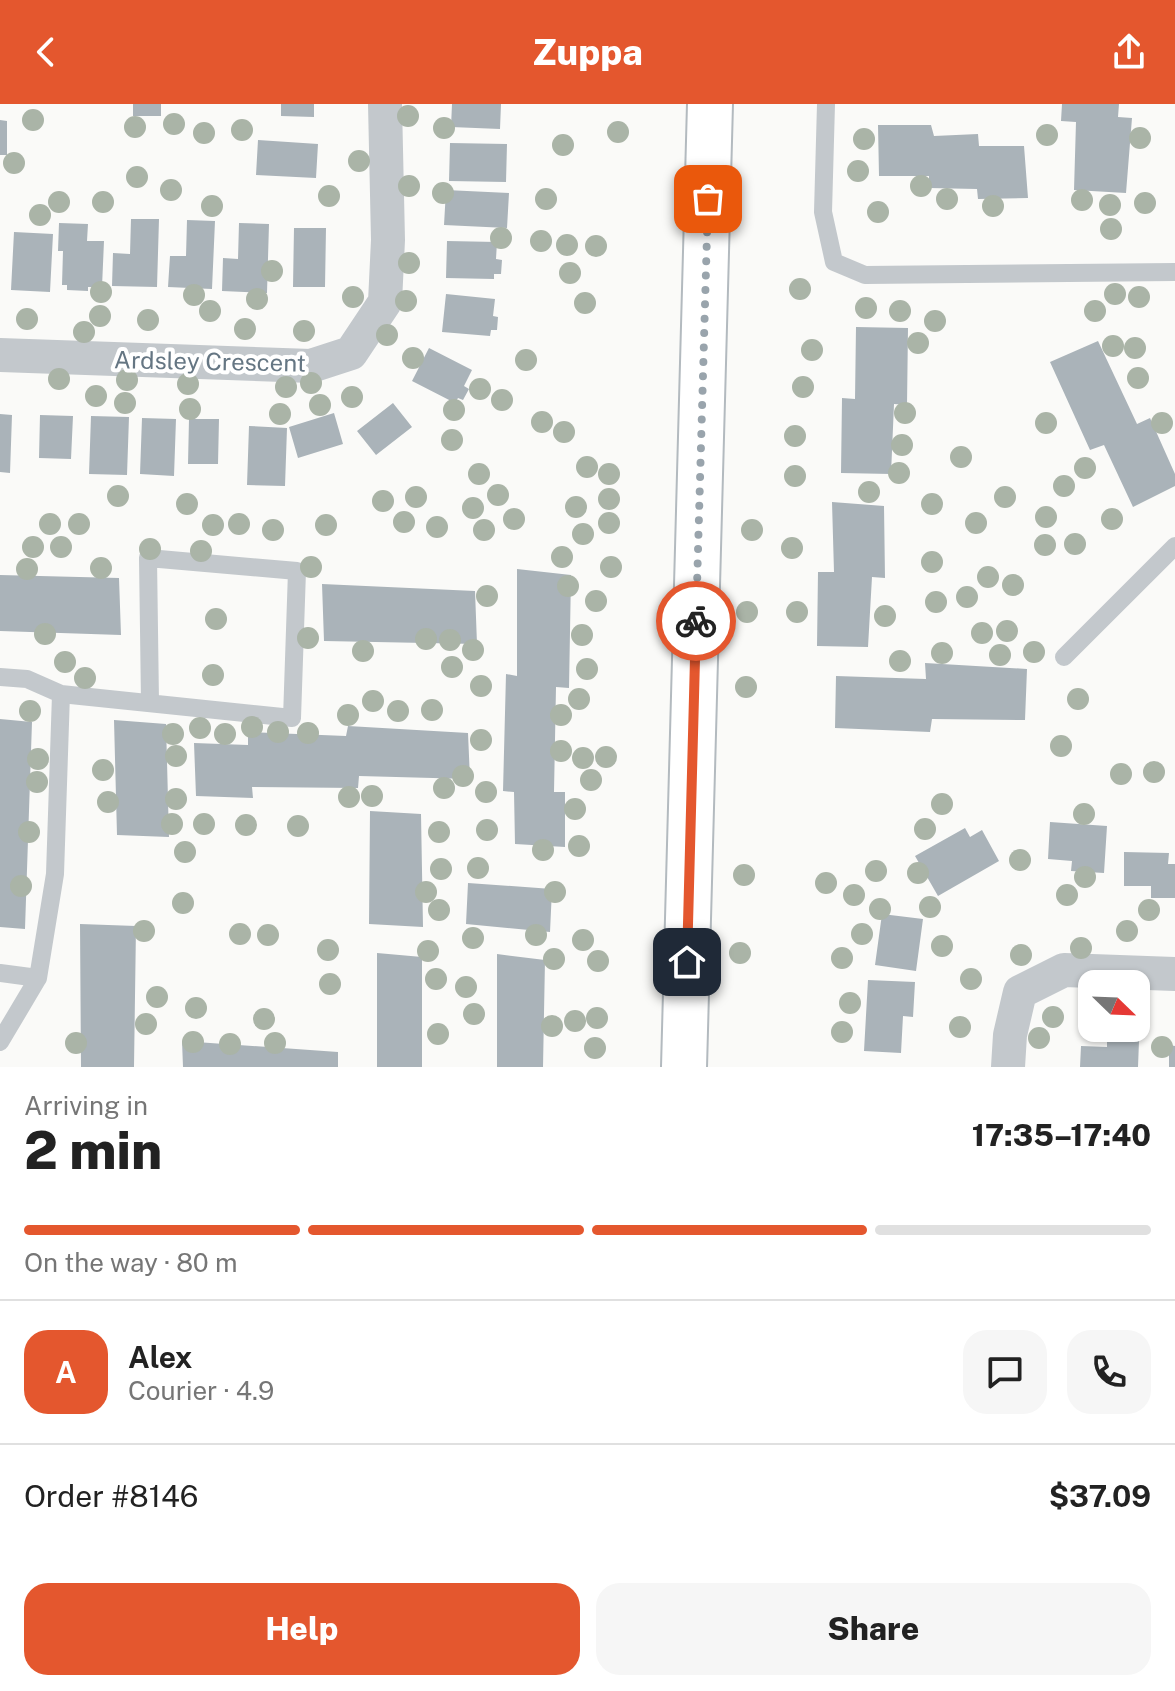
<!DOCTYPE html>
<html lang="en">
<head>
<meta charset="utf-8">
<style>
  :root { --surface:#fff; --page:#f6f6f6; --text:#222; --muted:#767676; --line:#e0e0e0; --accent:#e4572e }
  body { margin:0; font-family:"Public Sans",sans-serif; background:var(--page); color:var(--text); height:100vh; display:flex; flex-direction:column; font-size:30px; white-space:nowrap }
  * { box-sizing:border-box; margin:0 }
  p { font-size:26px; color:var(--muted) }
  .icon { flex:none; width:44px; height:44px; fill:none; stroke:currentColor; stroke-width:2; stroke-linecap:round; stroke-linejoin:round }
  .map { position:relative; height:963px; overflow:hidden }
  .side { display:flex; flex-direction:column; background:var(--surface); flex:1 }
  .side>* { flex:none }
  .needle { width:52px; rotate:113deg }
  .tools { position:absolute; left:1078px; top:866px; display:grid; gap:16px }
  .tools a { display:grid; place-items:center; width:72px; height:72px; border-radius:16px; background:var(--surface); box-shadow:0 2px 6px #0004; font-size:40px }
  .pin { position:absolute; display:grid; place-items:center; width:68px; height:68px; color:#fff; margin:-34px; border-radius:16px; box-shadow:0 4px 12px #0006 }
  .courier { position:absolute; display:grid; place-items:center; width:80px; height:80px; margin:-40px; border:6px solid #e4572e; border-radius:50%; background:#fff; color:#222; box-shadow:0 2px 10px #0007 }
  .headline em { font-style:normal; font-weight:800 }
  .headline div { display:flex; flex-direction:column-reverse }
  .headline { display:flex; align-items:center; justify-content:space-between; height:136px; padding:0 24px }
  h1 { font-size:52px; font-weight:800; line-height:60px }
  .bar { display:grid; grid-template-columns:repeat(4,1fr); gap:12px 8px; align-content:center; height:96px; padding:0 24px }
  .bar i { height:10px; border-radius:6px; background:var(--line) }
  .bar .selected { background:var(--accent) }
  .bar p { grid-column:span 4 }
  .line { display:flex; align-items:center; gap:20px; padding:0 24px; border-top:2px solid var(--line) }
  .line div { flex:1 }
  .round { display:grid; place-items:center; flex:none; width:84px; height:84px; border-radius:24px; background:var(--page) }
  .primary-button { display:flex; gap:16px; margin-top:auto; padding:16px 24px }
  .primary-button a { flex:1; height:92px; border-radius:24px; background:var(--accent); color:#fff; font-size:32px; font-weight:800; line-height:92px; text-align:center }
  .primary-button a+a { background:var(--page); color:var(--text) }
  header { display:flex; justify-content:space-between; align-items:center; height:104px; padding:0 24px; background:var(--accent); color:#fff; font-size:36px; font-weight:800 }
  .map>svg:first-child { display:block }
</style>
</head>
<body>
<header><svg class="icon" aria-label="back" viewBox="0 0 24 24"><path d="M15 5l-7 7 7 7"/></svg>Zuppa<svg class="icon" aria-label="share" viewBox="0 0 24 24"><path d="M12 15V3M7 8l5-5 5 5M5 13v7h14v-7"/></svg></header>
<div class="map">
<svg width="1175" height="963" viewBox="0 0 1175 963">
  <rect width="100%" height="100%" fill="#fafaf8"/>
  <path fill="#aab3b9" d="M133 0H161V12H133Z
    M281 0H314V13L281 12Z
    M452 0H501L500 25 451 23Z
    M1062 0H1119L1118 13 1132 14 1126 89 1074 86 1076 18 1061 17Z
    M0 16 7 17V51H0Z
    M878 21H931L934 32 978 30 979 42H1024L1028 94 978 95 977 85 929 84V72H879Z
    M258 36 318 40 316 74 256 71Z
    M450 39 507 40 506 78 449 77Z
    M446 86 509 89 507 124 444 121Z
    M131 115H159L157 183 112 182 113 149 130 150Z
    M187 116 215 117 212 185 168 183 170 152H186Z
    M59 119 88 120 87 137H104L102 183H88V187L67 186V181H62L63 147H58Z
    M239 119 269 120 267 189 222 187 223 154 238 155Z
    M294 124H326L325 183H293Z
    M14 128 53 130 50 188 11 186Z
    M447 137 497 138 496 155 502 156 501 170H494V175L446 174Z
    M446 190 495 195 493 212 498 213 497 226H491L490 232 442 228Z
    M856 223 908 224 907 301 894 300 891 370 841 369 842 294 855 295Z
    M1098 237 1137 320 1150 314 1175 370V382L1133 403 1104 341 1090 346 1050 258Z
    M429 244 472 266 464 282 469 285 463 296 458 294 455 299 412 277Z
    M393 299 412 323 376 351 357 327Z
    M334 309 343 340 298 354 289 323Z
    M0 310 12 311 10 369 0 368Z
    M40 311 73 312 71 355 39 354Z
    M91 312 129 313 127 371 89 370Z
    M142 314 176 315 174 372 140 370Z
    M189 315H219L218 360H188Z
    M249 322 287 324 285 382 247 381Z
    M832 398 884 402 885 474 872 473 868 543 817 542 818 468H834Z
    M517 465 571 471 569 584 556 583 554 688H565V743L515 740 514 688 503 687 506 570 517 572Z
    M0 471 119 474 121 531 0 527Z
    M322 480 475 487 477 540 324 537Z
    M925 559 1027 565 1025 616 932 615 930 628 835 624 836 572 926 575Z
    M0 615 32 618 25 825 0 823Z
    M114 616 166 620 169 733 117 731Z
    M348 622 468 629 470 675 359 672 358 684 252 683 253 694 196 692 194 639 248 641V628L346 632Z
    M370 707 421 710 423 823 369 820Z
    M1050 718 1107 722 1104 769 1071 767 1072 757 1048 755Z
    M965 724 970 733 982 726 999 757 938 792 915 752Z
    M1124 748 1169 749 1168 760H1175V794H1151V782H1124Z
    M468 779 552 785 550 828 466 820Z
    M882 810 923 815 916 867 875 861Z
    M80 820 136 822 134 963H81Z
    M377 849 422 853V963H377Z
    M497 850 545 856 543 963H497Z
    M868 876 915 878 913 913 903 912 901 949 864 947Z
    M1107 936 1139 937 1138 963H1080L1081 942 1107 943Z
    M182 937 338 948V963H183Z
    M1169 941 1175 942V963H1169Z"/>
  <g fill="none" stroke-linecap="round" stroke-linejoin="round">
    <g stroke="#b3babf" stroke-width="48">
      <path id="secondary" d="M684 963 710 0"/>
    </g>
    <path stroke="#c3c8cc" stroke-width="18" d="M826 0 823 108 834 158 865 171 1175 168
      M1064 553 1175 442
      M0 573 27 575 61 590 55 770 38 874 0 938
      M61 590 292 614 297 467 148 454 150 598
      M0 869 38 874"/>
    <path stroke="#c3c8cc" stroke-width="34" d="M0 251 311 262 351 249 385 198 388 136 385 0
      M1008 963 1010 931 1020 888 1064 866 1175 870"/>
    <use href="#secondary" stroke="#fff" stroke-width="44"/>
  </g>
  <g fill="#aab4a7">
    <circle cx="408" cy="12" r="11"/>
    <circle cx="33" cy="16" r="11"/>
    <circle cx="174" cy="20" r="11"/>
    <circle cx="135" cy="23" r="11"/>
    <circle cx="444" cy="24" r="11"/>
    <circle cx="242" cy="26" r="11"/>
    <circle cx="618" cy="28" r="11"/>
    <circle cx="204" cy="29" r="11"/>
    <circle cx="1047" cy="31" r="11"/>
    <circle cx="1140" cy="34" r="11"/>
    <circle cx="864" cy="35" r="11"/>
    <circle cx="563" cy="41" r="11"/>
    <circle cx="359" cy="57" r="11"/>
    <circle cx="14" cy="59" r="11"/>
    <circle cx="858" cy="67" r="11"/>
    <circle cx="137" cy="73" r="11"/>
    <circle cx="409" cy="82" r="11"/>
    <circle cx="921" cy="82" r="11"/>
    <circle cx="171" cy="86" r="11"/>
    <circle cx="443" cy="89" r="11"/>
    <circle cx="329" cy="92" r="11"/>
    <circle cx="546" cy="95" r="11"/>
    <circle cx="947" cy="95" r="11"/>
    <circle cx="1082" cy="96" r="11"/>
    <circle cx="59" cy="98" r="11"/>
    <circle cx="103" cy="98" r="11"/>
    <circle cx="1145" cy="99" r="11"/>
    <circle cx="1110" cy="101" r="11"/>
    <circle cx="212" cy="102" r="11"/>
    <circle cx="993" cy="102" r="11"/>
    <circle cx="878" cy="108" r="11"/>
    <circle cx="40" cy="111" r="11"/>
    <circle cx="1111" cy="125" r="11"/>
    <circle cx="501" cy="134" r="11"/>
    <circle cx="541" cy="137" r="11"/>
    <circle cx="567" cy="141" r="11"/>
    <circle cx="596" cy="142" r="11"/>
    <circle cx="409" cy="159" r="11"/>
    <circle cx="272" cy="167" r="11"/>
    <circle cx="570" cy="169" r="11"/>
    <circle cx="800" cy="185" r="11"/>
    <circle cx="101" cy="188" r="11"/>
    <circle cx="1115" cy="190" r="11"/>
    <circle cx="194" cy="191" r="11"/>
    <circle cx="353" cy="193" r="11"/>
    <circle cx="1139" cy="193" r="11"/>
    <circle cx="257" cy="195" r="11"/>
    <circle cx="406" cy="197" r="11"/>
    <circle cx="585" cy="199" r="11"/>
    <circle cx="866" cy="204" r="11"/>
    <circle cx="210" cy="207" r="11"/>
    <circle cx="900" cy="207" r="11"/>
    <circle cx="1095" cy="207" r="11"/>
    <circle cx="100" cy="212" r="11"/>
    <circle cx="27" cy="215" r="11"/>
    <circle cx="148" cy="216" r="11"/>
    <circle cx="935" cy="217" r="11"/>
    <circle cx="245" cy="225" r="11"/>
    <circle cx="304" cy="227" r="11"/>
    <circle cx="84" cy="228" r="11"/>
    <circle cx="387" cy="231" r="11"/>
    <circle cx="918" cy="239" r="11"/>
    <circle cx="1113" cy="242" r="11"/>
    <circle cx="1135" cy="244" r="11"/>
    <circle cx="812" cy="246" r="11"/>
    <circle cx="413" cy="254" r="11"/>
    <circle cx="526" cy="256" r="11"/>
    <circle cx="1138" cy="274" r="11"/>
    <circle cx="59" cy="275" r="11"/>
    <circle cx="127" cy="276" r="11"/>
    <circle cx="311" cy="279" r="11"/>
    <circle cx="188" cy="280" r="11"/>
    <circle cx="286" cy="283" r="11"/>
    <circle cx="803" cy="283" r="11"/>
    <circle cx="480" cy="285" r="11"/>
    <circle cx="96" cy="292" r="11"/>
    <circle cx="352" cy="293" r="11"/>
    <circle cx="502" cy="296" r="11"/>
    <circle cx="125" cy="299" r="11"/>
    <circle cx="320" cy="301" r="11"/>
    <circle cx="190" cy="305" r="11"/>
    <circle cx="454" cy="306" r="11"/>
    <circle cx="905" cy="309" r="11"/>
    <circle cx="280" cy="310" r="11"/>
    <circle cx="542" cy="318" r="11"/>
    <circle cx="1046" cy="319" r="11"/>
    <circle cx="1162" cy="319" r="11"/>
    <circle cx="564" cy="328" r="11"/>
    <circle cx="795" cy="332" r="11"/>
    <circle cx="452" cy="336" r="11"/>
    <circle cx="902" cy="341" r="11"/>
    <circle cx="961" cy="353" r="11"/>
    <circle cx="587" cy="363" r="11"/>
    <circle cx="1085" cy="364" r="11"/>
    <circle cx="899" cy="369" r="11"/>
    <circle cx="479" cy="370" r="11"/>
    <circle cx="609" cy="370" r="11"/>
    <circle cx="795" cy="372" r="11"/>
    <circle cx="1064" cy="382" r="11"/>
    <circle cx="869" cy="388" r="11"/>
    <circle cx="498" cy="391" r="11"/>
    <circle cx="118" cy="392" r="11"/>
    <circle cx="416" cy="393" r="11"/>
    <circle cx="1005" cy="393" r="11"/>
    <circle cx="609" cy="395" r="11"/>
    <circle cx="383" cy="397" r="11"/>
    <circle cx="187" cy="400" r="11"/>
    <circle cx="932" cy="400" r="11"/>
    <circle cx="576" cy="403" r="11"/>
    <circle cx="473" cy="404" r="11"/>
    <circle cx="1046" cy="413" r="11"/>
    <circle cx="514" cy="415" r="11"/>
    <circle cx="1112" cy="415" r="11"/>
    <circle cx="404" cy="418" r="11"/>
    <circle cx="609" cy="419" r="11"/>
    <circle cx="976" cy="419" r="11"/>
    <circle cx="50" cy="420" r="11"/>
    <circle cx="79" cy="420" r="11"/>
    <circle cx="239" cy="420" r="11"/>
    <circle cx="213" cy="421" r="11"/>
    <circle cx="326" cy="421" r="11"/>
    <circle cx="437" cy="423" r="11"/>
    <circle cx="273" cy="426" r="11"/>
    <circle cx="484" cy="426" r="11"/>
    <circle cx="752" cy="426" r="11"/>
    <circle cx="583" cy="430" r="11"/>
    <circle cx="1075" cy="440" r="11"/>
    <circle cx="1045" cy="441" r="11"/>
    <circle cx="33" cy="443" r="11"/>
    <circle cx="61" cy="443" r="11"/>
    <circle cx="792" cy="444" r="11"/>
    <circle cx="150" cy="445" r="11"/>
    <circle cx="201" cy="447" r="11"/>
    <circle cx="562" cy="453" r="11"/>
    <circle cx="932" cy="458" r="11"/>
    <circle cx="311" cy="463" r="11"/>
    <circle cx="611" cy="463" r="11"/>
    <circle cx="101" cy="464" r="11"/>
    <circle cx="27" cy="465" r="11"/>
    <circle cx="988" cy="473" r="11"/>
    <circle cx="1013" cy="481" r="11"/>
    <circle cx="568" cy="482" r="11"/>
    <circle cx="487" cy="492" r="11"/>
    <circle cx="967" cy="493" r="11"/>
    <circle cx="596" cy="497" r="11"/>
    <circle cx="936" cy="498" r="11"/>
    <circle cx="747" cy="508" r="11"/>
    <circle cx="797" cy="508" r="11"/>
    <circle cx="885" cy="512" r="11"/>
    <circle cx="216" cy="515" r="11"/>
    <circle cx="1007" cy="527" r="11"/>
    <circle cx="982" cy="529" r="11"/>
    <circle cx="45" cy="530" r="11"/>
    <circle cx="582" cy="531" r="11"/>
    <circle cx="308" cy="534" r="11"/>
    <circle cx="426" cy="535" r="11"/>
    <circle cx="450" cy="536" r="11"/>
    <circle cx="473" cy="546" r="11"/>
    <circle cx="363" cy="547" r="11"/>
    <circle cx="1034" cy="548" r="11"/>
    <circle cx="942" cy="549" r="11"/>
    <circle cx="1000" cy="551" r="11"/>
    <circle cx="900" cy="557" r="11"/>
    <circle cx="65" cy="558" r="11"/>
    <circle cx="452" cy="563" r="11"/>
    <circle cx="587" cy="565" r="11"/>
    <circle cx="213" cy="571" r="11"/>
    <circle cx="85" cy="574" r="11"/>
    <circle cx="481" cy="582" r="11"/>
    <circle cx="746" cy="583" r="11"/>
    <circle cx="579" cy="595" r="11"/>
    <circle cx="1078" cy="595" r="11"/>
    <circle cx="373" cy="597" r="11"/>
    <circle cx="432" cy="606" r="11"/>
    <circle cx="30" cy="607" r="11"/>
    <circle cx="398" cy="607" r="11"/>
    <circle cx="348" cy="611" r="11"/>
    <circle cx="561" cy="611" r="11"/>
    <circle cx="252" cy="623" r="11"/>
    <circle cx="200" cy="624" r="11"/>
    <circle cx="278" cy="628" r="11"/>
    <circle cx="308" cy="629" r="11"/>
    <circle cx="173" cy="630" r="11"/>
    <circle cx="225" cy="630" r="11"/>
    <circle cx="481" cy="636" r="11"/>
    <circle cx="1061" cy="642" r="11"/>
    <circle cx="561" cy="647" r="11"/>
    <circle cx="176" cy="652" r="11"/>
    <circle cx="606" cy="653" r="11"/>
    <circle cx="583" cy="654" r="11"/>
    <circle cx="38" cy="655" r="11"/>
    <circle cx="103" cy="666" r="11"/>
    <circle cx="1154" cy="668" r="11"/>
    <circle cx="1121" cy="670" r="11"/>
    <circle cx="463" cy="672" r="11"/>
    <circle cx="591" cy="676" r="11"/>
    <circle cx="37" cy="678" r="11"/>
    <circle cx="444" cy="684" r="11"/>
    <circle cx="486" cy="688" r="11"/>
    <circle cx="372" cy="692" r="11"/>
    <circle cx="349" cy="693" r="11"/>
    <circle cx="176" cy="695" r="11"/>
    <circle cx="108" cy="698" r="11"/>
    <circle cx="942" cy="700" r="11"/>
    <circle cx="575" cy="705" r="11"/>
    <circle cx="1084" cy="710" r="11"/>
    <circle cx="172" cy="720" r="11"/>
    <circle cx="204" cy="720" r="11"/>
    <circle cx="246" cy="721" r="11"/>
    <circle cx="298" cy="722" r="11"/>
    <circle cx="925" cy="725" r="11"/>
    <circle cx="487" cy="726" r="11"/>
    <circle cx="29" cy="728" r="11"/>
    <circle cx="439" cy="728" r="11"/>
    <circle cx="579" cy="742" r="11"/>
    <circle cx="543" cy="746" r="11"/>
    <circle cx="185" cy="748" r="11"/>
    <circle cx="1020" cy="756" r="11"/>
    <circle cx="478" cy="764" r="11"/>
    <circle cx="441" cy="765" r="11"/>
    <circle cx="876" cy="767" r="11"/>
    <circle cx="918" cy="769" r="11"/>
    <circle cx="744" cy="771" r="11"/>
    <circle cx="1085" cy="773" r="11"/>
    <circle cx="826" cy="779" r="11"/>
    <circle cx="21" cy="782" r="11"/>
    <circle cx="426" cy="788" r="11"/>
    <circle cx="555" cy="788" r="11"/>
    <circle cx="854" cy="791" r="11"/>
    <circle cx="1067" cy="791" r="11"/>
    <circle cx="183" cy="799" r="11"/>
    <circle cx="930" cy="803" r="11"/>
    <circle cx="880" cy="805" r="11"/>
    <circle cx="439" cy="806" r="11"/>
    <circle cx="1149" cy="806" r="11"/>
    <circle cx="144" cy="827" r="11"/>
    <circle cx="1127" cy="827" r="11"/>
    <circle cx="240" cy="830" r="11"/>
    <circle cx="862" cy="830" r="11"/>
    <circle cx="268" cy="831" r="11"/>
    <circle cx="536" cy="831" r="11"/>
    <circle cx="473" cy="834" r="11"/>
    <circle cx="583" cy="836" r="11"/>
    <circle cx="942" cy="842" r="11"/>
    <circle cx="1081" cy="844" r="11"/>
    <circle cx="328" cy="846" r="11"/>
    <circle cx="428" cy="847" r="11"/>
    <circle cx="740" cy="849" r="11"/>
    <circle cx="1021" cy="851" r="11"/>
    <circle cx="842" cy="854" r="11"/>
    <circle cx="554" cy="855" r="11"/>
    <circle cx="598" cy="857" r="11"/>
    <circle cx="436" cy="875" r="11"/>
    <circle cx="971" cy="875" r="11"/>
    <circle cx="330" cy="880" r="11"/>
    <circle cx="466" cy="883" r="11"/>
    <circle cx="157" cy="893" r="11"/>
    <circle cx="850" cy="899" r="11"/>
    <circle cx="196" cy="904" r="11"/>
    <circle cx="474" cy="910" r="11"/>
    <circle cx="1053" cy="913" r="11"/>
    <circle cx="597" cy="914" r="11"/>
    <circle cx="264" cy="915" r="11"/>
    <circle cx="575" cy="917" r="11"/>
    <circle cx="146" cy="920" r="11"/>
    <circle cx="552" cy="922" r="11"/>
    <circle cx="960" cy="923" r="11"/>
    <circle cx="842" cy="928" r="11"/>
    <circle cx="438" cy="930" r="11"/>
    <circle cx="1039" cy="934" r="11"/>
    <circle cx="193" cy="938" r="11"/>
    <circle cx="76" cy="939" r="11"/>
    <circle cx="275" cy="939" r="11"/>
    <circle cx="230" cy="940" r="11"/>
    <circle cx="1162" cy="943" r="11"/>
    <circle cx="595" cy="944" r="11"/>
  </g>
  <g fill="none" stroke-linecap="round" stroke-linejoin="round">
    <path stroke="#99a4ac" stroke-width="8" stroke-dasharray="0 14.4" d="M696 517 708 95"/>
    <path stroke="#e4572e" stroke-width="10" d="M687 858 696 517"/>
  </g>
  <g text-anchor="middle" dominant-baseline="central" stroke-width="8" stroke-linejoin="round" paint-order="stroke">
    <g font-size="24" fill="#657683" stroke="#fff">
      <text transform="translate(210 257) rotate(1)">Ardsley Crescent</text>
    </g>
  </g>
</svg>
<div class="tools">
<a><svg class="needle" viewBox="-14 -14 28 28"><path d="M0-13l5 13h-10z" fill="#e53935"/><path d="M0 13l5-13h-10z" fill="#767676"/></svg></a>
</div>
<div class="pin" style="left:708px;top:95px;background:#ea580c"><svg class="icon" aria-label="bag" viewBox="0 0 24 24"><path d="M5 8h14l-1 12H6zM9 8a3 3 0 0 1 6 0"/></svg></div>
<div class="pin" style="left:687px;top:858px;background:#1f2937"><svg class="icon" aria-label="home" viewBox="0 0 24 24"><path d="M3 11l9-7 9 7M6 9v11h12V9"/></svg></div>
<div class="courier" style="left:696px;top:517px"><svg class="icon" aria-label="bike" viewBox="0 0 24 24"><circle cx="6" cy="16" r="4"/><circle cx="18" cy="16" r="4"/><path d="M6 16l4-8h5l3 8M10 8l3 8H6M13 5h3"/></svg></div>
</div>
<section class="side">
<div class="headline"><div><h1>2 min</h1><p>Arriving in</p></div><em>17:35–17:40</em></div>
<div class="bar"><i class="selected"></i><i class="selected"></i><i class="selected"></i><i></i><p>On the way · 80 m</p></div>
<div class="line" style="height:144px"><b class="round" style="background:var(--accent);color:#fff">A</b><div><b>Alex</b><p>Courier · 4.9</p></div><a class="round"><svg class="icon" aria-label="chat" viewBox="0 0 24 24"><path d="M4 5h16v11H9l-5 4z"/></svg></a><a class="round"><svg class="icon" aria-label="phone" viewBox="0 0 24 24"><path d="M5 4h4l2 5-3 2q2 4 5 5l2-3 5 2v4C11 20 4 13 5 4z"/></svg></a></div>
<div class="line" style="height:104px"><div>Order #8146</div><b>$37.09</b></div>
<div class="primary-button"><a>Help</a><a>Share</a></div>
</section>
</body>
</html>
